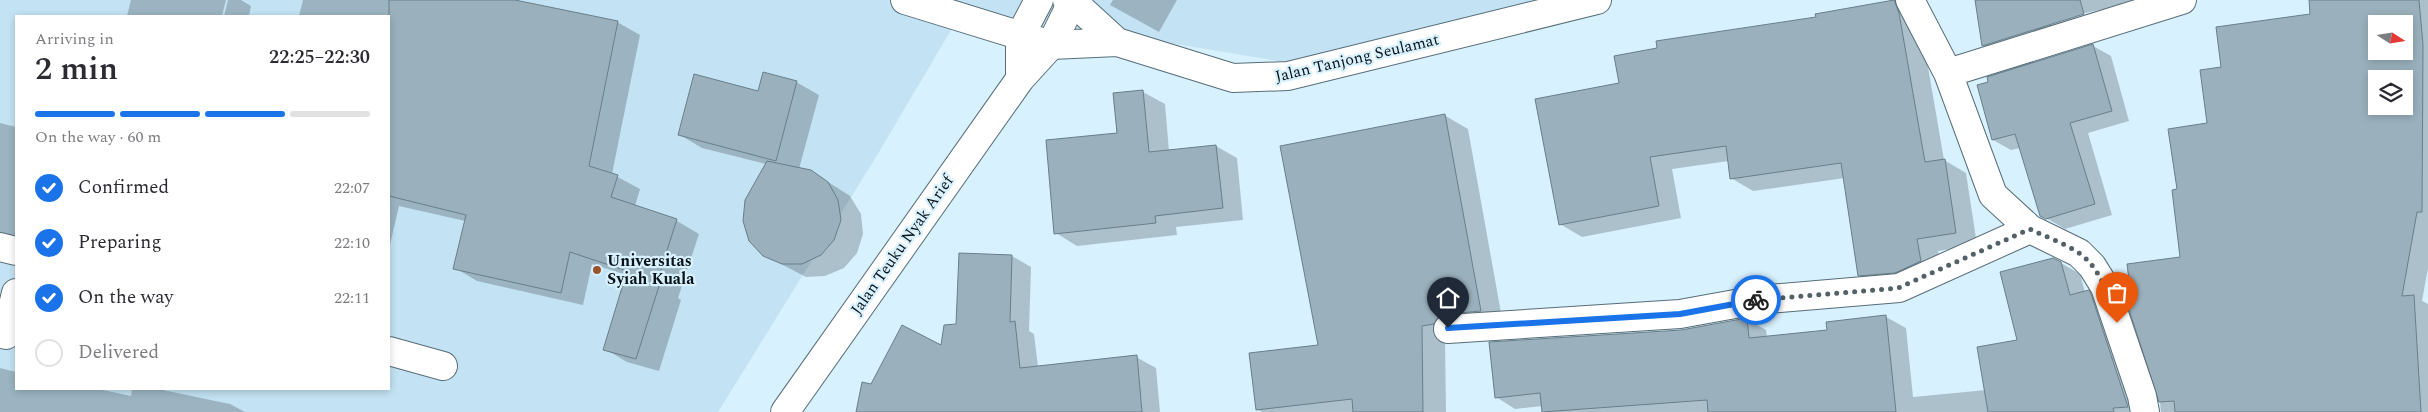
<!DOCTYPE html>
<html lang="en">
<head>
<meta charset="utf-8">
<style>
  :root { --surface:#fff; --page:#f2f2f3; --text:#2b2b33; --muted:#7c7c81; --line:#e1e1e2; --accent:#1a73e8 }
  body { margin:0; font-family:Spectral,serif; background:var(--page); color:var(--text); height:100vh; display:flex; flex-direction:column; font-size:19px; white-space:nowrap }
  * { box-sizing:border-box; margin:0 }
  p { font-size:16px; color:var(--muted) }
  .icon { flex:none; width:28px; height:28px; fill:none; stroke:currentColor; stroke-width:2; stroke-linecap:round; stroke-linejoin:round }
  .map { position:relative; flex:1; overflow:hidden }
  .side { position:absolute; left:15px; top:15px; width:375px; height:375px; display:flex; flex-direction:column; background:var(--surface); border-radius:0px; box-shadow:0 2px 8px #0003 }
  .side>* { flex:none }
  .needle { width:32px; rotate:102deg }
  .buttons { position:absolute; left:2368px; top:15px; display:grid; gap:10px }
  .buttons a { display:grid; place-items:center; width:45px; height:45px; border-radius:0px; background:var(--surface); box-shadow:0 2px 8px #0003; font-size:25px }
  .pin { position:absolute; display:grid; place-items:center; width:42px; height:42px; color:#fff; margin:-51px -21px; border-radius:50% 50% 50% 0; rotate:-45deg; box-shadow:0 0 5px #0007 }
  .pin .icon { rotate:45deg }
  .courier { position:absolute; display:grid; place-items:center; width:50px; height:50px; margin:-25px; border:4px solid #1a73e8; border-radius:50%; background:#fff; color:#222; box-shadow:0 1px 6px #0007 }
  .overview em { font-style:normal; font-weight:600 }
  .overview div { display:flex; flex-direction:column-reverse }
  .overview { display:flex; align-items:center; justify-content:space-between; height:85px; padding:0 20px }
  h1 { font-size:32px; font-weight:600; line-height:38px }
  .bar { display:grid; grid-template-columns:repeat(4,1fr); gap:8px 5px; align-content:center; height:60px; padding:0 20px }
  .bar i { height:6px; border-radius:4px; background:var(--line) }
  .bar .current { background:var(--accent) }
  .bar p { grid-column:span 4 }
  ol { padding:0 20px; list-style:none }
  li { display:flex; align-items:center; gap:15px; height:55px }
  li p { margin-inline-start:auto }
  li .icon { padding:5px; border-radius:50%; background:var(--accent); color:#fff; stroke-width:4 }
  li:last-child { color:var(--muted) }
  li i { width:28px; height:28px; border:2px solid var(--line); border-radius:50% }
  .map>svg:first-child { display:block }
</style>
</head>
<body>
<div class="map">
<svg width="2428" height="412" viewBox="0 0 2428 412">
  <rect width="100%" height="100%" fill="#d8f1fe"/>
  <path fill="#c3e2f3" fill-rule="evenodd" d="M0 0H1539L1284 62 1134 37 951 30 879 152 718 412H0ZM16 16H389V389H16Z"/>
  <path fill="#0003" fill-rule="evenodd" d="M131 0H226L222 16H127Z
    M228 0H241L251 6 249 16H224Z
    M303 0H508L617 22 640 35 612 174 640 189 635 206 677 221 699 234 678 298 681 300 659 371 627 362 605 349 627 275 592 264 583 305 477 281 455 268 465 221 399 206 389 249V70L393 53 389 52V16H299Z
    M1113 0H1177L1159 32 1110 5Z
    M1894 0 1916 13 1921 26 1944 160 1966 173 1977 245 1938 251 1942 274 1881 288 1860 275 1845 178 1753 191 1731 178 1729 161 1672 169 1681 218 1582 237 1560 224 1621 84 1817 18 1816 15Z
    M2045 0 2047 1 2054 39 2001 56 1983 45Z
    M2052 0H2147L2071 16Z
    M2310 0H2428V268L2422 301 2428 304V412H2161L2159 393 2182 258 2178 190 2209 124 2222 68 2311 15ZM2376 24H2404V51H2376ZM2376 79H2404V106H2376Z
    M2093 46 2111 56 2129 121 2088 133 2112 215 2065 229 2041 215 2020 148 2011 150 1993 140Z
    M796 82 819 95 799 169 811 171 850 196 861 214 863 234 857 253 844 268 825 276 806 277 764 255 766 164 702 148 680 135 759 92Z
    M1143 92 1165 104 1169 151 1216 146 1237 158 1243 220 1176 227 1177 235 1077 246 1056 233 1118 134 1114 94Z
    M1444 115 1468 129 1503 324 1445 339 1446 412H1262L1257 409 1319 346Z
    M0 123 16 127V244L0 241Z
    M1012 256 1031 267 1029 331 1034 334 1038 367 1136 357 1156 368 1160 412H857L872 385 941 347Z
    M2061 263 2080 274 2085 292H2088L2108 303 2145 412H1543V406L1515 409 1496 397 1681 331 1747 319 1766 330 1767 337 1828 331 1886 317 1906 328 1913 397 1986 390 2018 342Z
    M0 368 16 372V389H98L131 396 132 389H158L230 404 245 412H0Z"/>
  <path fill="#9ab1bd" stroke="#687f8a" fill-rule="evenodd" d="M389 0H515L618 21 589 166 618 175 611 197 677 219 656 285 659 286 636 359 603 350 627 271 570 252 561 293 453 269 466 215 389 196Z
    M1894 0 1899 13 1925 162 1945 159 1956 233 1917 239 1921 261 1895 273 1858 276 1841 163 1730 179 1726 146 1650 157 1659 206 1559 225 1535 99 1619 83 1614 56 1657 48 1656 41 1816 17 1815 14Z
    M1975 0H2080L2084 14 1982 46Z
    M2309 0H2419L2423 45 2422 212H2417L2402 296 2414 295 2421 412H2175L2174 401 2159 402 2120 282 2129 280 2127 264 2180 257 2172 190 2177 189 2168 129 2207 123 2200 70 2221 67 2216 27 2310 14ZM2376 24H2404V51H2376ZM2376 79H2404V106H2376Z
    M2093 44 2112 111 2070 123 2095 204 2046 219 2040 216 2015 134 1992 140 1977 85 1988 82 1987 77Z
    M763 72 797 81 776 161 678 135 694 74 758 91Z
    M1143 90 1149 152 1216 145 1223 208 1155 216 1156 223 1054 234 1046 140 1117 133 1113 93Z
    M1445 114 1481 311 1447 314 1439 316 1434 324 1422 326 1423 412H1353L1352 399 1256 410 1249 353 1318 345 1280 146Z
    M767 161 811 170 828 182 838 200 841 220 834 240 821 255 802 264H782L763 256 749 241 743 221 745 200Z
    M959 253 1012 255 1010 322 1015 321 1020 368 1137 355 1142 412H856L862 382 871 384 902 325 941 345 944 325 956 324Z
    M2053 258 2061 262 2070 295 2089 290 2091 294 2128 407 2113 408 2114 412H1988L1977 347 2017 340 2000 272Z
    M1886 315 1896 412H1708L1707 400 1542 412 1540 393 1495 398 1489 342 1681 330 1747 318 1749 338 1827 330 1826 322Z"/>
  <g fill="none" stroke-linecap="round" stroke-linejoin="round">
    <g stroke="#576d78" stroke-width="30">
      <path id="minor" d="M905 0 1051 45 1117 42 1233 78 1288 76 1597 0
        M1067 0 1072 1 1117 42
        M1910 0 1948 73 1993 195 2030 229 2079 253 2092 266 2105 287 2142 396 2145 412
        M1948 73 2182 0
        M0 247 16 251
        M1448 329 1680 314 1757 300 1899 288 2030 229
        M6 335 16 293
        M389 351 443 366"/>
    </g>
    <g stroke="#576d78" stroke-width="30">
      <path id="major" d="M1020 79V36L1039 0
        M785 412 1020 79 1051 45 1073 0"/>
    </g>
    <use href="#minor" stroke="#fff" stroke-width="28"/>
    <use href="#major" stroke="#fff" stroke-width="28"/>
  </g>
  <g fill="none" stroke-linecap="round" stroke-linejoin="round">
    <path stroke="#526068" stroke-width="5" stroke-dasharray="0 9" d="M1756 300 1898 288 2030 229C2046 237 2064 243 2079 253 2102 269 2109 299 2117 323"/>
    <path stroke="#1a73e8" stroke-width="6" d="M1448 328 1680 314 1756 300"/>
  </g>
  <circle fill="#995429" stroke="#d8f1fe" stroke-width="2" cx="597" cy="270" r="5"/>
  <g text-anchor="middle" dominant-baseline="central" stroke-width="4.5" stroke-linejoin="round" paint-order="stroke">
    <g font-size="16" fill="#0a1217" stroke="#d8f1fe">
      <text transform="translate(1357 58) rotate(-13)">Jalan Tanjong Seulamat</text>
      <text transform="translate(902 245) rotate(-55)">Jalan Teuku Nyak Arief</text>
    </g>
    <g font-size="16" font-weight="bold" fill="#0a1217" stroke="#d8f1fe" text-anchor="start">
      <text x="607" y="261">Universitas<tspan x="607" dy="18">Syiah Kuala</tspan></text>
    </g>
  </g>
</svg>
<div class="buttons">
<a><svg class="needle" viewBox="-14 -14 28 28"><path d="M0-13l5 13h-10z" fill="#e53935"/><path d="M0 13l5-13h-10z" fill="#7c7c81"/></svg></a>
<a><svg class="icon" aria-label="layers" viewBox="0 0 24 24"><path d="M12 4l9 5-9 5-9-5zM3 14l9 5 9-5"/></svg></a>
</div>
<div class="pin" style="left:2117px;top:323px;background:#ea580c"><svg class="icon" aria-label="bag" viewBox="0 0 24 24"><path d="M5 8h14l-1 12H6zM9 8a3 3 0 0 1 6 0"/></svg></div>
<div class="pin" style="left:1448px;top:328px;background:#1f2937"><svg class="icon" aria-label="home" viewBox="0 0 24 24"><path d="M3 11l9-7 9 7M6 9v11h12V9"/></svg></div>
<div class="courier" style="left:1756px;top:300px"><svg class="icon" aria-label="bike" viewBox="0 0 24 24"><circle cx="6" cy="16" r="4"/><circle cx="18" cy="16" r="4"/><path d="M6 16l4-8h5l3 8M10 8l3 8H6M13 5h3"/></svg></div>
<section class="side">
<div class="overview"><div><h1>2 min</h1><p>Arriving in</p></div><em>22:25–22:30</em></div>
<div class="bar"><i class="current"></i><i class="current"></i><i class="current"></i><i></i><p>On the way · 60 m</p></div>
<ol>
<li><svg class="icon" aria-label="check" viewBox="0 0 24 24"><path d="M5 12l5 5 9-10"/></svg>Confirmed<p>22:07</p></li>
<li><svg class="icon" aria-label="check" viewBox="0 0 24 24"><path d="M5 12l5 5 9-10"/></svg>Preparing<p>22:10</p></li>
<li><svg class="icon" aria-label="check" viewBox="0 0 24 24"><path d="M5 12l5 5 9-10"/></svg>On the way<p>22:11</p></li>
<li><i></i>Delivered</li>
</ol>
</section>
</div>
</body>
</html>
